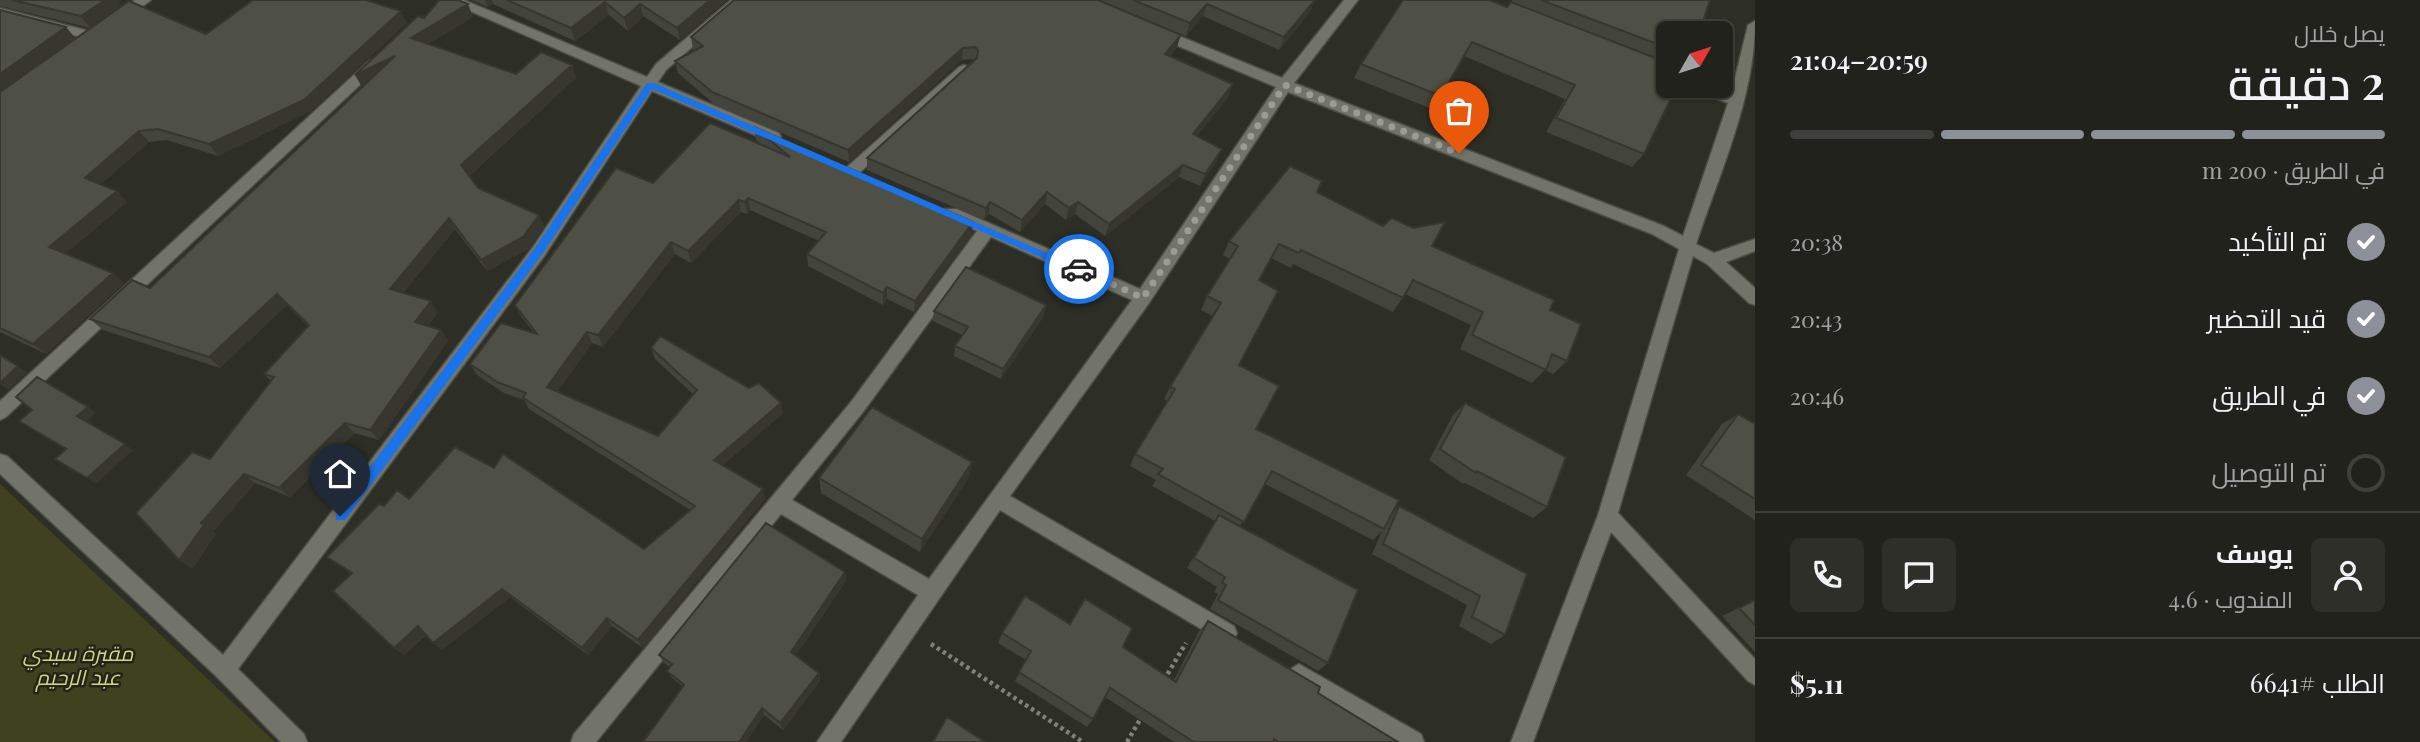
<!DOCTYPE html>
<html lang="ar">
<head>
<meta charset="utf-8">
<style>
  :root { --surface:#22221c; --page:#2e2f29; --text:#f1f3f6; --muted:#a2a4a3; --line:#3f3f3b; --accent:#8c9099 }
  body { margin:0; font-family:"Playfair Display",Cairo,serif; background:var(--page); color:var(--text); direction:rtl; height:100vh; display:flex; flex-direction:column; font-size:26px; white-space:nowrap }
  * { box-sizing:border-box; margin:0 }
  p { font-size:23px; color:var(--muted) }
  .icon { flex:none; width:38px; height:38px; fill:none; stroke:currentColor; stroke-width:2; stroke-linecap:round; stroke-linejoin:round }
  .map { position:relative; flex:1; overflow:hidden; direction:ltr }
  .side { display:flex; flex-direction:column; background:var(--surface); width:665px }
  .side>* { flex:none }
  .needle { width:46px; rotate:51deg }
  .controls { position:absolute; left:1656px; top:21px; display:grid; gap:14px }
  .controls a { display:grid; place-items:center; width:77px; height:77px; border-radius:10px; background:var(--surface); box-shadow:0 2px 5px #0004,0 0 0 2px var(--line); font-size:35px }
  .pin { position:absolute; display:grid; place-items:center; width:60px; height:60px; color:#fff; margin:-72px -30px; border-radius:50% 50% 50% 0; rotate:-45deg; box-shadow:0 0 7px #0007 }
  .pin .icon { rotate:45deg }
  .courier { position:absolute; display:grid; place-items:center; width:70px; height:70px; margin:-35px; border:5px solid #1a73e8; border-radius:50%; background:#fff; color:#222; box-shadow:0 2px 9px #0007 }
  .overview em { font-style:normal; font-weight:600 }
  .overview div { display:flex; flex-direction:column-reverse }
  .overview { display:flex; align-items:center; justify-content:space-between; height:119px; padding:0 35px }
  h1 { font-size:46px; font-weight:600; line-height:52px }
  .bar { display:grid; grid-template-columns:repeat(4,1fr); gap:10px 7px; align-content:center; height:84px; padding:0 35px }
  .bar i { height:9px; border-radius:5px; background:var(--line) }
  .bar .current { background:var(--accent) }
  .bar p { grid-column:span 4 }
  .line { display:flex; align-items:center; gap:18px; padding:0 35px; border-top:2px solid var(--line) }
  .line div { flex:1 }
  .round { display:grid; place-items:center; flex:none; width:74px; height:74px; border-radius:10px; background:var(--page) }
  ol { padding:0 35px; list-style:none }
  li { display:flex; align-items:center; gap:21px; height:77px }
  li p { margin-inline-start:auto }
  li .icon { padding:7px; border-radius:50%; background:var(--accent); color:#fff; stroke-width:4 }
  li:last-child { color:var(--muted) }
  li i { width:38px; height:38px; border:4px solid var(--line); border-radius:50% }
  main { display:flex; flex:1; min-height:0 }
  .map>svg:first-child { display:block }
</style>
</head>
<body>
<main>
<section class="side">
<div class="overview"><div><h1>2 دقيقة</h1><p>يصل خلال</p></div><em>20:59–21:04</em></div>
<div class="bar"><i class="current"></i><i class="current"></i><i class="current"></i><i></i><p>في الطريق · 200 m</p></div>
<ol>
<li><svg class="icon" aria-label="check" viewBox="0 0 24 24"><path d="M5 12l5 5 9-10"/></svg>تم التأكيد<p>20:38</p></li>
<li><svg class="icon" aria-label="check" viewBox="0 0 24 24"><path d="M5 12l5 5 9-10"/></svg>قيد التحضير<p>20:43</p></li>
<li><svg class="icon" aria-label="check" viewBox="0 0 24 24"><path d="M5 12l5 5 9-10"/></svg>في الطريق<p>20:46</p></li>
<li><i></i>تم التوصيل</li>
</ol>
<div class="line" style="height:126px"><a class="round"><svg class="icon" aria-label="person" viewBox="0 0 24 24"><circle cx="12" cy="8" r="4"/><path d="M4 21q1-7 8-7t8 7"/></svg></a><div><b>يوسف</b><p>المندوب · 4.6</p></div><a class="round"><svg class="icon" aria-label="chat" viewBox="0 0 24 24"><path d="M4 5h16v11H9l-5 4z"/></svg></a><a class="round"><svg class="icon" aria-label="phone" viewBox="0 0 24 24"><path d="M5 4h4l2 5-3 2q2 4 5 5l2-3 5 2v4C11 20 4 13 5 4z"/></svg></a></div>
<div class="line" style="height:91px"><div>الطلب #6641</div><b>$5.11</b></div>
</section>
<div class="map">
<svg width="1755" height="742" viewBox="0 0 1755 742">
  <rect width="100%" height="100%" fill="#2d2e25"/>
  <path fill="#40421f" d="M0 484 275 742H0Z"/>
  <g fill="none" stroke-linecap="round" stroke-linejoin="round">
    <g stroke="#4b4c45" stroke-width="3">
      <path id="minor" d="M135 0H151L124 20H114V14Z
        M445 0H464L647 77 656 64 731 0H746L666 70 658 82 779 133 781 137 774 142 769 141 652 91 545 255 238 669 304 734 307 742H281L217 677 0 474V454L7 456 223 655 533 247 641 86Z
        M1344 0H1358L1294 83 1664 226 1683 236 1728 103 1692 89 1690 86H1710L1731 94 1748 25 1755 21C1755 97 1720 172 1696 244L1714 253 1755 239V251L1726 262 1755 288V305L1749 303 1707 264 1693 256 1618 513 1755 659V685L1748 681 1611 532 1533 742H1511L1598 515 1679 249 1652 234 1288 92 1149 303 1010 496 1234 626 1237 633 1234 640 1227 643 1220 640 1000 510 841 742H817L918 595 781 514 596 742H571L574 734 851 402 977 231 945 217 943 213 945 209H957L1140 289 1276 87 1152 35V29H1162L1282 78ZM991 237 1132 300 929 579 792 500 863 412Z
        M0 8 97 33 99 36 92 40 0 16Z
        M374 59 379 61V67L6 417 0 420V401L369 61Z
        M964 65 969 67V73L857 175H847L844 171 847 167 959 67Z
        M1299 664 1421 734 1424 742H1392L1292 682 1288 675 1292 668Z"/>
    </g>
    <path stroke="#80817a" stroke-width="4.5" stroke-dasharray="3.5 3.5" stroke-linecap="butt" d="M931 644 1083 742
      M1164 680 1186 643
      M1127 742 1141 718"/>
    <use href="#minor" fill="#737469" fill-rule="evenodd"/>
  </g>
  <path fill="#43443b" d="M0 0H121L90 28 0 6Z
    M471 0H727L680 40 643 16 628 31 609 15 575 41 493 4 488 7Z
    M1099 0H1315L1310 12 1279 50 1203 16 1186 36Z
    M1512 0H1710L1668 33V86L1644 154 1632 167 1546 132 1565 99 1464 56 1432 109 1354 78 1361 64 1507 7Z
    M0 10 76 39 206 34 407 23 311 111 218 156 167 140 149 142 101 184 127 202 66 253 124 283 46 354 0 332Z
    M473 17 428 44 516 74 572 65 576 78 469 176 478 188 539 215 544 227 528 249 487 271 455 229 403 293 438 312 428 326 441 330 448 341 379 440 354 433 290 497 255 483 213 532 216 534 192 569 210 459 271 381 264 374 308 326 287 305 220 368 103 330 90 319 150 288 362 87 424 18Z
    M691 37 1177 47 1170 56 1228 97 1197 136 1217 161 1200 186 1179 177 1105 236 1075 214 1066 220 1045 204 1020 232 989 214 984 220 867 170V158L974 59 962 60 849 162 714 104 678 73 675 61 694 50H693Z
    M754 127 972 234 914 312 887 299 883 305 808 266 807 254 819 241 750 210 747 214 741 212 691 263 675 254 603 347 592 343 557 392 658 436 694 395 655 359 651 348 783 413 723 465 765 499 643 648 612 626 588 655 510 597 442 650 426 635 404 655 394 648 351 574 327 557 384 506 409 499 644 549 690 510 529 409 524 400 504 393 477 375 470 364 534 333 521 316 515 305 653 183 763 146 756 140Z
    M1317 192 1383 226 1432 246 1550 310 1567 361 1553 374 1545 370 1532 383 1460 349 1471 325 1405 294 1393 312 1293 264 1291 268 1271 258 1259 280 1239 365 1256 429 1393 512 1399 506 1527 574 1505 635 1491 644 1459 626 1467 605 1372 554 1382 531 1373 540 1265 484 1240 526 1328 663 1318 671 1210 609 1218 594 1214 592 1217 587 1187 568 1215 521 1152 486 1156 480 1130 466 1135 454 1167 401 1164 399 1170 387 1213 316 1201 310 1207 296 1230 259 1223 255 1229 241Z
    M934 311 1044 316 1001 379 954 356 955 346 962 335 933 321Z
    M1465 403 1547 507 1533 518 1465 483 1463 484 1429 460 1453 415Z
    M1738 414 1755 424V520L1686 475 1722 424Z
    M972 462 969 477 920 552 821 493 819 478Z
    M845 572 846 581 796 655 819 673 820 681 783 730 764 715 746 742H643L683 687 672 678 667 671 670 667 664 663 659 655Z
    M1755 600V652L1722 616Z
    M1208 621 1318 693 1398 742H1174L1105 697 1093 719 1087 727 1015 681 1026 660 998 643 1002 633 1070 624 1123 647 1174 680 1199 631Z"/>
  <path fill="#373730" d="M105 0H121L118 2 122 6 90 28 81 16Z
    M485 0H492L493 4 488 7Z
    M710 0H727L680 40 677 28Z
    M1315 0 1310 12 1279 50 1284 37Z
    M605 2 609 15 575 41 571 28Z
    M468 4 473 17 417 51 411 38Z
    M640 4 643 16 628 31 624 18Z
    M1207 4 1203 16 1186 36 1190 23Z
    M401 11 407 23 311 111 218 156 209 144Z
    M66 27 76 39 0 94V74Z
    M1181 35 1177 47 1161 66 1165 54Z
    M963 48 962 60 849 162 848 150Z
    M395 56 362 87 355 75Z
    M572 65 576 78 467 177 461 165Z
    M1233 84 1228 97 1189 146 1193 134Z
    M139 131 149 142 95 189 85 178Z
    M1222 149 1217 161 1200 186 1205 174Z
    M1183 165 1179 177 1105 236 1109 224Z
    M117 191 127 202 61 257 49 247Z
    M1047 192 1045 204 1020 232 1022 220Z
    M748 198 750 210 747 214 745 202Z
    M739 200 741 212 691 263 688 251Z
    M990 202 989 214 984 220 986 208Z
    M1078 202 1075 214 1066 220 1069 208Z
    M539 215 544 227 528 249 487 271 481 260Z
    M449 218 455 229 397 300 390 289Z
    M973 222 972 234 914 312 915 301Z
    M671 242 675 254 603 347 598 335Z
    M113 273 124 283 46 354 33 344Z
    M887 287V299L883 305V293Z
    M277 294 287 305 220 368 209 357Z
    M431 301 438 312 422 333 415 322Z
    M1046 305 1044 316 1001 379 1003 369Z
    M441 330 448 341 379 440 370 430Z
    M587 332 592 343 553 398 547 387Z
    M18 366 27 373 8 390 0 384V383Z
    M781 403 783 413 717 470 714 460Z
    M88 407 96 413 86 422 77 416Z
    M345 423 354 433 290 497 279 488Z
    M125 444 133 450 96 484 87 478Z
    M972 462 969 477 920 552 922 539Z
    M244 474 255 483 213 532 216 534 192 569 179 560 201 523Z
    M763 489 765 499 643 648 638 640Z
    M845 572 846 581 793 660 791 652Z
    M502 589 510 597 442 650 433 643Z
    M607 618 612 626 588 655 582 648Z
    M418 626 427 633 404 655 394 648Z
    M819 673 820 681 783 730 780 723Z
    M762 708 764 715 746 742H739Z"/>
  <path fill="#4e4f45" stroke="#373730" stroke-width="2" d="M12 0H105L81 16Z
    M253 0H366L401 11 304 100 209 144 158 129 139 131 85 178 117 191 49 247 113 273 33 344 0 328V92L129 1 206 34Z
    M439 0H458L468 4 411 38 516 74 541 52 572 65 461 165 478 188 539 215 523 237 481 260 449 218 390 289 431 301 415 322 441 330 370 430 345 423 279 488 244 474 201 523 204 525 179 560 136 513 192 452 210 459 274 377 264 374 309 325 277 294 209 357 90 319 132 280 150 288 395 56 355 75 418 16 424 18Z
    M507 0H710L677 28 640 4 624 18 605 2 571 28Z
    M734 0H1098L1181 35 1165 54 1233 84 1193 134 1222 149 1205 174 1183 165 1109 224 1078 202 1069 208 1047 192 1022 220 990 202 986 208 867 158 977 58 978 50 975 47 963 48 848 150 712 92 675 61 703 46 691 37Z
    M1133 0H1315L1284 37 1207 4 1190 23Z
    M1403 0H1489L1507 7 1511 2 1668 63V86H1677L1644 154 1556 118 1575 85 1472 42 1441 96 1361 64Z
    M1541 0H1710L1699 33H1668V48Z
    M0 10 66 27 0 74Z
    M710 123 790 157 754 127 973 222 915 301 887 287 883 293 807 254 826 232 748 198 745 202 739 200 688 251 671 242 598 335 587 332 547 387 658 436 697 390 651 348 660 336 749 388 759 383 781 403 714 460 763 489 638 640 607 618 582 648 502 589 433 643 418 626 394 648 333 591 352 573 327 557 379 504 384 506 397 490 409 499 455 447 494 468 503 454 644 549 695 506 523 398 526 393 497 382 470 364 501 323 537 334 515 305 616 168 653 183Z
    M1290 166 1322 181 1317 192 1383 226 1392 218 1413 228 1445 222 1432 246 1554 300 1550 310 1581 324 1567 361 1552 354 1546 370 1472 335 1483 312 1413 280 1403 298 1301 250 1299 253 1279 244 1259 280 1278 291 1239 365 1279 386 1256 429 1399 500 1384 529 1272 471 1244 522 1158 474 1163 469 1135 454 1175 389 1170 387 1221 303 1207 296 1238 246 1229 241Z
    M966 267 1046 305 1003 369 955 346 968 327 934 311Z
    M0 355 18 366 0 383Z
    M37 377 88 407 77 416 125 444 87 478 55 459 66 449 19 421 32 410 16 397Z
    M1465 403 1566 457 1547 507 1477 471 1476 473 1440 449Z
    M872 407 972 462 922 539 819 478Z
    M1738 414 1755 424V499L1701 465Z
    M1399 506 1527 574 1505 635 1472 617 1480 596 1383 544Z
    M1219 515 1358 590 1328 663 1218 600 1226 585 1222 583 1225 577 1194 558Z
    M766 523 845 572 791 652 819 673 780 723 762 708 739 742H643L684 685 667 671 672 664 659 655Z
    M1025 596 1070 624 1085 599 1132 628 1123 647 1176 682 1208 621 1320 687 1318 693 1398 742H1279L1274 739 1273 742H1194L1110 688 1093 719 1019 672 1031 651 1002 633Z
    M1755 600V625L1739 608Z
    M947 717 985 742H933Z"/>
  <path fill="#1a73e8" d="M647 83H654L1084 269 1079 273 1075 272 652 89 543 253 345 520H336V512L535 248Z"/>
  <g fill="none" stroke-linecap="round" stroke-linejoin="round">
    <path stroke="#9b9c95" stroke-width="7" stroke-dasharray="0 12.6" d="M1079 269 1143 298 1285 85 1459 153"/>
  </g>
  <g text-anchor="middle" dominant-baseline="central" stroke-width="5" stroke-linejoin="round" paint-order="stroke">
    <g font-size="21" font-style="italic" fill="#d1d67a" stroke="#23241b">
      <text x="78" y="652">مقبرة سيدي<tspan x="78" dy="24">عبد الرحيم</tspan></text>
    </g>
  </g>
</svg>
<div class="controls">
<a><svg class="needle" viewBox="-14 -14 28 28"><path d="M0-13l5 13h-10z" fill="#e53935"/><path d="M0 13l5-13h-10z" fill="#a2a4a3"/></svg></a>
</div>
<div class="pin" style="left:1459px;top:153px;background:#ea580c"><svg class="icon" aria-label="bag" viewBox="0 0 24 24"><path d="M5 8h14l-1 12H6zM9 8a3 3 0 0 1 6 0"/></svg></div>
<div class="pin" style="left:340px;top:516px;background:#1f2937"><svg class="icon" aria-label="home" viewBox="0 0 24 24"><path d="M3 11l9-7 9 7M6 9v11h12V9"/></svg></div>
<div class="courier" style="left:1079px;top:269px"><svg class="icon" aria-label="car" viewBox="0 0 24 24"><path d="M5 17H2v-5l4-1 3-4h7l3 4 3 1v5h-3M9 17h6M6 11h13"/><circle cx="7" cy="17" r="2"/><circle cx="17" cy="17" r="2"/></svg></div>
</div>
</main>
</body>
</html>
